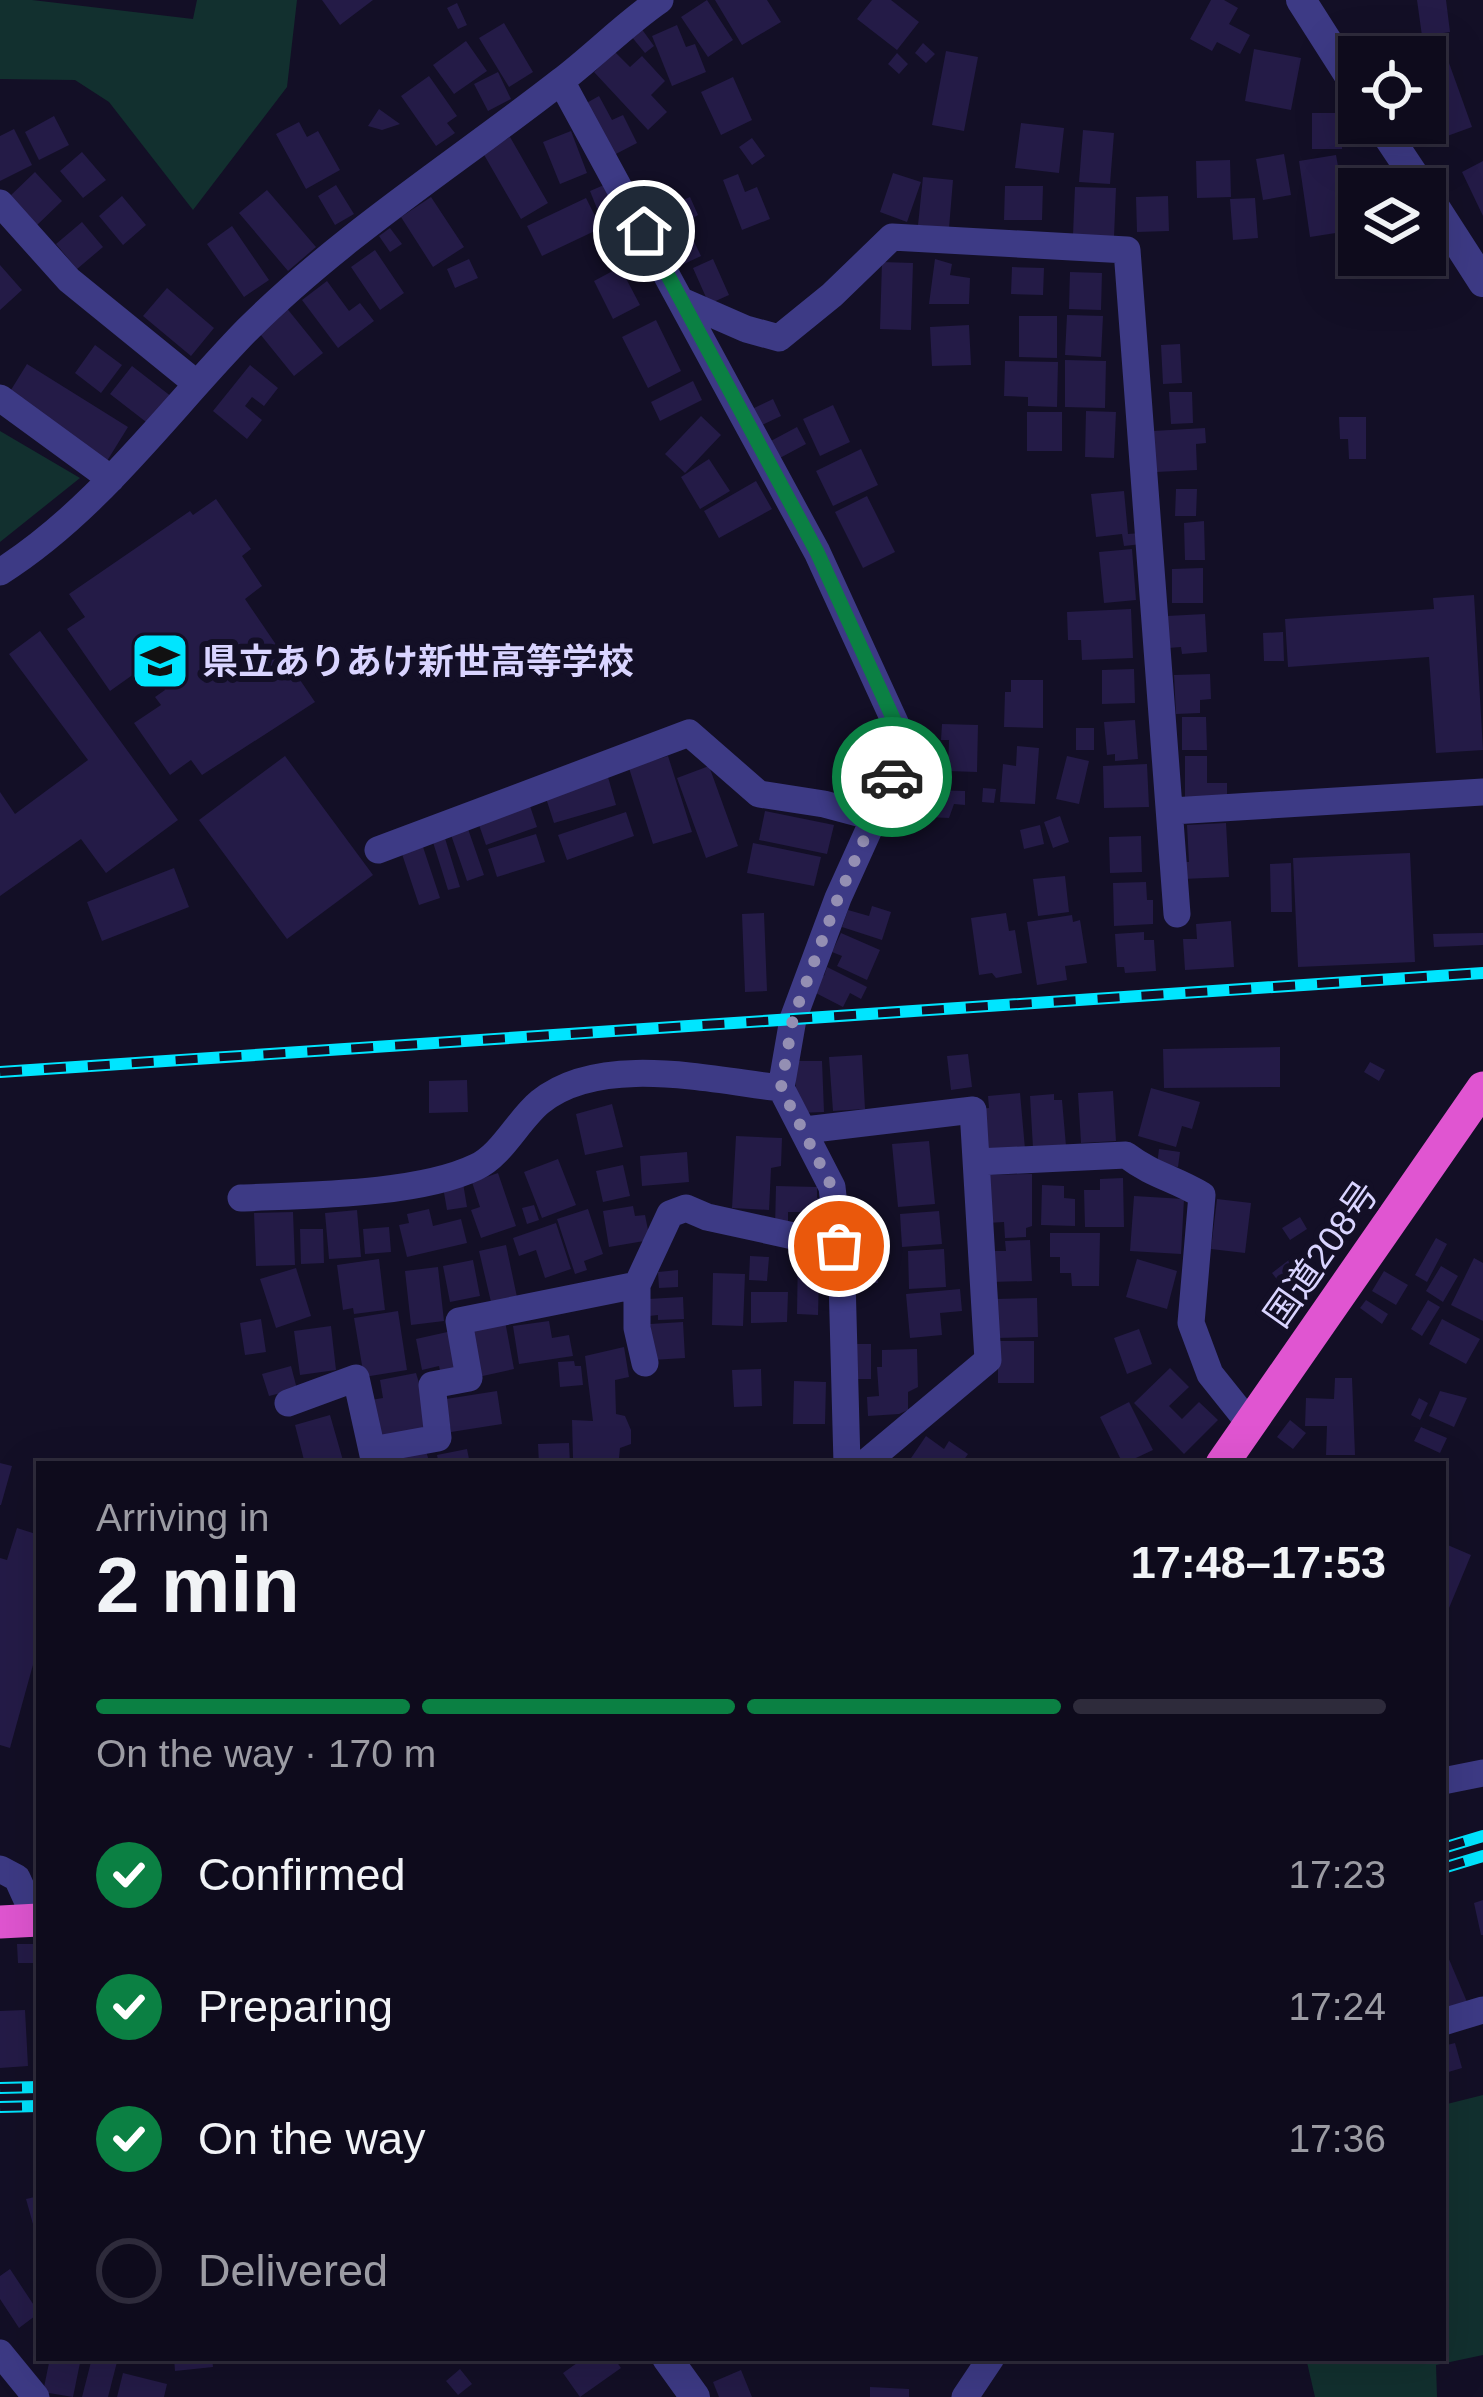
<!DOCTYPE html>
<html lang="en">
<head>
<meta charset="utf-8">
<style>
  :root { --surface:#0e0b1c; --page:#1c1929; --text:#f1f3f6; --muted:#9b9ba3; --line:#2e2b3b; --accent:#0b8043 }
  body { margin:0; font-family:Helvetica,"Noto Sans JP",sans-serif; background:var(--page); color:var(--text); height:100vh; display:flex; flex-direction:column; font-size:45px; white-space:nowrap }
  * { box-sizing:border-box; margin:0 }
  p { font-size:39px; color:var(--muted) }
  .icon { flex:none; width:66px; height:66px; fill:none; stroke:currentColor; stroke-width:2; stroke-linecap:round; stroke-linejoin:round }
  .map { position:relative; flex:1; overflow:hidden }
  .sheet { position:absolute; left:36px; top:1461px; width:1410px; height:900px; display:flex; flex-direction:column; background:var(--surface); border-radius:0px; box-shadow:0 12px 48px #0002,0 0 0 3px var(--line) }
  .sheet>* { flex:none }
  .controls { position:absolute; left:1338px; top:36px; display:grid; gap:24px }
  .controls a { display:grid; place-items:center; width:108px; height:108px; border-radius:0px; background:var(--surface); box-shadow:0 12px 48px #0002,0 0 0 3px var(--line); font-size:60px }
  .pin { position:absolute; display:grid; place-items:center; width:102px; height:102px; color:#fff; margin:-51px; border:6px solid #fff; border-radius:50%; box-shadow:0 3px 12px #0007 }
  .courier { position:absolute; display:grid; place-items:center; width:120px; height:120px; margin:-60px; border:9px solid #0b8043; border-radius:50%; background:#fff; color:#222; box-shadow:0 3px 15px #0007 }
  .overview em { font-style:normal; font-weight:800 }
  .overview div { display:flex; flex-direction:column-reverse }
  .overview { display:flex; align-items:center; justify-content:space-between; height:204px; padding:0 60px }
  h1 { font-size:78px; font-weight:800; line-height:90px }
  .bar { display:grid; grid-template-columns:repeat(4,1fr); gap:18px 12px; align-content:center; height:144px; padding:0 60px }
  .bar i { height:15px; border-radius:9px; background:var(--line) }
  .bar .selected { background:var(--accent) }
  .bar p { grid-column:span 4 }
  ol { padding:0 60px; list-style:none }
  li { display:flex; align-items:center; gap:36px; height:132px }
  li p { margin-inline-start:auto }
  li .icon { padding:12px; border-radius:50%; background:var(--accent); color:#fff; stroke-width:4 }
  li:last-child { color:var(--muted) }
  li i { width:66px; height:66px; border:6px solid var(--line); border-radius:50% }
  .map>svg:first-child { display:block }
</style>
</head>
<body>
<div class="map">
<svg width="1483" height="2397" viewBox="0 0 1483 2397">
  <rect width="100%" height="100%" fill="#130f26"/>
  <path fill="#12302f" d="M0 0H32L193 19 197 0H297L287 87 193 210 109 102 75 80 0 79Z
    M0 431 80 478 0 542Z
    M1483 2095V2355L1436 2365 1437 2397H1315L1306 2358H1443V2105Z"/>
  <path fill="#241b47" d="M322 0H373L340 25Z
    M707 0 733 40 708 57 681 17Z
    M715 0H767L781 22 742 45Z
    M872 0H891L919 22 897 50 857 19Z
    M1211 0H1224L1238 8 1229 24 1250 35 1240 54 1217 42 1212 51 1190 39Z
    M1417 0H1446L1450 32 1422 36Z
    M457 3 467 25 458 29 447 8Z
    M504 23 533 72 509 87 479 38Z
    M677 25 686 47 695 44 706 72 672 86 652 36Z
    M641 28 654 46 645 53 631 36Z
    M466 41 487 71 454 94 433 65Z
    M923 43 935 54 926 63 915 53Z
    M1254 49 1301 58 1291 110 1245 101Z
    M946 51 978 57 964 131 932 125Z
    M615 52 630 67 642 56 665 81 651 95 667 112 648 130 594 72Z
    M897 53 908 64 899 74 888 64Z
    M1449 63 1472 127 1439 139 1425 100V72Z
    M498 72 511 99 488 111 474 84Z
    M429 76 457 116 447 123 455 133 436 146 401 96Z
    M733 77 752 120 721 135 701 92Z
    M599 96 612 120 623 115 637 143 612 156 583 105Z
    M379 109 400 124 382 130 368 126Z
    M1312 113H1342V149H1312Z
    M54 116 69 145 39 160 25 132Z
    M299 122 307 137 318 131 340 170 306 189 276 134Z
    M1021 123 1064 128 1059 173 1015 168Z
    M14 129 32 165 0 181V136Z
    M1083 130 1114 133 1110 184 1079 182Z
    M571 131 587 173 560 184 543 142Z
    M510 137 548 203 521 219 483 153Z
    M752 138 765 156 752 165 739 147Z
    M82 152 106 180 83 198 60 171Z
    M1284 154 1291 195 1263 200 1256 159Z
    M1336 155 1341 183 1347 182 1355 230 1310 237 1299 161Z
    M1230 160 1231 197 1197 198 1196 161Z
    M1483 161V216L1462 172Z
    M35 172 62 201 35 227 8 198Z
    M893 173 921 182 907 222 880 212Z
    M738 174 745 192 757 187 770 219 742 230 723 180Z
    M923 177 953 180 949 228 918 225Z
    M336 185 354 214 335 225 318 196Z
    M604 185 616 215 602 221 590 191Z
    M1005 186H1043L1042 220H1004Z
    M1075 187 1116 188 1114 237 1073 235Z
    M267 190 316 247 288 271 239 213Z
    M122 196 146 225 123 245 99 216Z
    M1168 196 1169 231 1137 232 1136 197Z
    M431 197 464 247 433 267 401 217Z
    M690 197 698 215 685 223 701 256 667 272 643 218Z
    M586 198 601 228 542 256 527 226Z
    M1255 198 1258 238 1233 240 1230 199Z
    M82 222 103 247 77 269 56 244Z
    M232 226 269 280 244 297 207 244Z
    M390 228 402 244 390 252 379 236Z
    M375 250 404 293 380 310 351 267Z
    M469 259 478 278 455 288 447 269Z
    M713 259 729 295 709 304 693 268Z
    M935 259 952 264 950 275 970 278 969 304H929Z
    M882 262 913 263 911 330 880 329Z
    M0 265 22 290 0 310Z
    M620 267 640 305 613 319 594 281Z
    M1012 267 1044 268 1043 295 1011 294Z
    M1070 272 1102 273 1101 310 1069 309Z
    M327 281 349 311 360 303 374 321 338 348 302 300Z
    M167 288 214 328 191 356 143 316Z
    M285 306 323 353 294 376 256 329Z
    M1067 315 1103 316 1101 357 1065 355Z
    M1019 316H1057V358L1019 357Z
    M656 320 681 371 648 388 622 337Z
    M969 325 971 365 932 366 930 327Z
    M1180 344 1182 383 1163 384 1161 345Z
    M95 345 122 365 101 393 75 373Z
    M1065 360 1106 361 1105 408 1065 407Z
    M1005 361 1058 362 1057 407 1028 406V397L1004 396Z
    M27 364 128 427 107 461 6 398Z
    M250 365 278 388 264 406 252 397 245 406 262 420 247 439 213 411Z
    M132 366 172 397 150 425 110 394Z
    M693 381 702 400 660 421 651 402Z
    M1169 392H1192L1193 423 1171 424Z
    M773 399 781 416 758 427 750 410Z
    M833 405 850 442 820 456 803 419Z
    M1086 411 1116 412 1114 458 1085 457Z
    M1027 412H1062V451H1027Z
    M701 416 721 435 685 473 665 454Z
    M1339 417H1366V459H1349L1348 439H1340Z
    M797 427 806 444 778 459 769 442Z
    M1205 428 1206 443 1196 444 1197 470 1156 472 1153 431Z
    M861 449 878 485 833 506 816 471Z
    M709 459 730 491 700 509 681 477Z
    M756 481 772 509 719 538 704 511Z
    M1176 489H1197L1196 516H1175Z
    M1124 491 1128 534 1141 533 1142 544 1124 546 1122 534 1096 537 1091 494Z
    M867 496 895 552 863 568 835 512Z
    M216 499 251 549 242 556 262 586 245 599 315 702 202 775 191 760 170 775 134 723 161 705 155 697 165 690 148 664 110 691 67 629 85 617 69 594 190 511 193 515Z
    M1204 521 1205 560H1185L1184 523Z
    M1132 549 1136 600 1104 603 1099 552Z
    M1203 568V603H1172V569Z
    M1474 595 1483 750 1436 753 1429 657 1288 667 1285 619 1434 609 1433 598Z
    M1131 609 1133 658 1082 660 1081 640H1068L1067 612Z
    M1205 614 1207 652 1182 654 1181 647 1168 648 1167 616Z
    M40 631 178 820 106 873 81 839 0 896V792L15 814 88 760 9 654Z
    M1283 632 1284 661H1264L1263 633Z
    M1134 669 1135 703 1102 704V670Z
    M1210 674 1211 699 1200 700V713L1176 714 1174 675Z
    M1011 680H1043V728L1004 727 1005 692H1011Z
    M1182 717H1206L1207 750H1182Z
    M1135 720 1138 759 1115 761V754L1107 755 1104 722Z
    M942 724 978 725 977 772 948 771 949 740H941Z
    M1076 728H1094V750H1076Z
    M1017 746 1039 748 1035 804 1000 802 1003 764 1016 766Z
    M285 756 373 875 287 939 199 820Z
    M668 756 692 832 653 844 629 768Z
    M1067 756 1089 761 1079 804 1056 799Z
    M1185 756H1207V783H1227V803H1185Z
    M1147 764 1149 807 1104 808 1103 766Z
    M709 766 738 846 706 858 677 778Z
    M608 777 616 805 554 823 545 795Z
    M983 788 996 789 994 803 982 802Z
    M927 790 965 791V805L954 804 949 818 927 817Z
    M529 803 537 827 486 845 478 822Z
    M765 811 834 825 827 854 759 840Z
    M626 812 634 836 567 860 558 835Z
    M1060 816 1069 842 1053 848 1044 822Z
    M1226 823 1229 877 1183 879 1182 862H1189L1187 825Z
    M1040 825 1044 844 1024 849 1020 830Z
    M467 826 484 875 467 881 450 832Z
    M536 834 545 862 497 877 488 849Z
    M444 835 460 887 448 890 432 839Z
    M1141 836 1142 872 1110 873 1109 837Z
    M753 843 821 857 814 886 747 873Z
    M423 847 440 898 419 905 402 854Z
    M1410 853 1415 962 1298 967 1293 858Z
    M1291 863 1292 912H1271L1270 864Z
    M174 868 189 907 102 941 87 902Z
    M1065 876 1069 912 1038 916 1033 879Z
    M1146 882 1147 900H1153V924L1114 926 1113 883Z
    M872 906 891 912 882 940 842 927 848 910 869 916Z
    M764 913 767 991 745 992 742 914Z
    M1006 913 1009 931 1015 930 1022 973 996 978 992 973 979 975 971 918Z
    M1072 915 1073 922 1080 920 1087 963 1065 966 1067 980 1037 985 1027 922Z
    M1231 921 1234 967 1185 970 1183 939H1197L1196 924Z
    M1144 932V940H1154L1156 971 1125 973 1124 967H1117L1115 934Z
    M841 933 880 950 867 980 837 966 842 956 832 952Z
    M1483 933V945L1434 947 1433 934Z
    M827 967 867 987 861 999 850 993 843 1007 810 990 818 973 824 976Z
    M1280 1047V1087L1164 1088 1163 1049Z
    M968 1054 972 1087 951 1090 947 1056Z
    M862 1055 865 1109 833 1111 829 1057Z
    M795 1061H822L824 1112 797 1113Z
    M1370 1062 1385 1070 1379 1081 1364 1072Z
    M467 1080 468 1112 429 1113V1081Z
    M1151 1088 1200 1102 1192 1129 1182 1126 1176 1147 1138 1136Z
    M1113 1091 1116 1141 1081 1143 1078 1093Z
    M1020 1093 1025 1149 992 1152 983 1148 980 1109 989 1108 988 1096Z
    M1054 1094V1100H1062L1066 1146 1033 1148 1030 1096Z
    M612 1104 623 1147 585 1155 576 1114Z
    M736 1136 782 1138 781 1166 771 1168 769 1210 732 1208Z
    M929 1141 935 1204 898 1207 892 1144Z
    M1159 1149 1180 1152 1178 1167 1157 1165Z
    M687 1152 689 1182 642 1186 640 1156Z
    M558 1159 576 1205 542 1218 524 1172Z
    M623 1165 630 1196 603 1202 596 1171Z
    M498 1173 516 1226 481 1238 471 1210 480 1207 472 1182Z
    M1032 1174V1226L1026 1228V1237L1005 1238 1004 1222 987 1223 986 1175Z
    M1123 1178 1124 1227H1085L1084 1190H1100V1179Z
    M463 1183 467 1207 447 1210 443 1187Z
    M1042 1185 1064 1186V1198L1075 1199V1226L1041 1225Z
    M776 1186 817 1187V1198H822L828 1229 804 1228V1212H788V1228H775Z
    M1134 1196 1184 1199 1181 1254 1130 1251Z
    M1217 1199 1251 1203 1245 1253 1211 1249Z
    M534 1205 539 1220 527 1224 522 1208Z
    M633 1206 635 1216 645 1215 650 1240 609 1247 603 1211Z
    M429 1209 433 1226 461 1219 467 1243 407 1257 399 1225 409 1223 407 1214Z
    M588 1209 603 1254 584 1261 587 1270 575 1274 557 1219Z
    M357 1210 361 1257 329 1259 325 1213Z
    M939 1211 942 1244 902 1247 900 1214Z
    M293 1212 295 1265 256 1266 254 1213Z
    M1300 1217 1307 1229 1290 1240 1282 1228Z
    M556 1223 571 1269 545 1278 536 1250 519 1256 513 1238Z
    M389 1227 391 1252 365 1254 363 1229Z
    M300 1229H323L324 1263 301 1264Z
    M1050 1233H1100L1099 1286H1072L1071 1273H1060V1257H1050Z
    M1436 1238 1447 1244 1427 1282 1415 1275Z
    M1030 1240 1032 1281 990 1282 989 1251H1006L1005 1241Z
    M506 1245 517 1297 491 1302 479 1251Z
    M863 1247V1254L877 1253 878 1283H856L855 1263H847L846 1248Z
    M944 1249 946 1287 909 1289 908 1251Z
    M798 1253H828L827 1274H819L818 1315 797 1314Z
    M750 1256 769 1257 767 1281 749 1280Z
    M1294 1256 1304 1269 1282 1286 1272 1273Z
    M1474 1258 1483 1263V1321L1451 1305Z
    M379 1259 385 1310 354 1314 353 1308 343 1310 337 1265Z
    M1137 1259 1177 1271 1167 1309 1126 1297Z
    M473 1260 480 1296 450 1302 443 1266Z
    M1441 1266 1458 1276 1443 1302 1426 1291Z
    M438 1267 444 1321 411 1325 405 1271Z
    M296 1268 311 1316 276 1328 260 1279Z
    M678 1270V1287L659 1288 658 1272Z
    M1384 1271 1408 1285 1396 1305 1372 1291Z
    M713 1273 745 1274 743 1326 712 1325Z
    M960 1289 962 1311 940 1313 942 1335 910 1338 906 1294Z
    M751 1292H788L787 1322 751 1323Z
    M683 1297 684 1319 658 1320V1315L649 1316 648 1299Z
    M1037 1298 1038 1337 995 1338 994 1299Z
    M1366 1300 1388 1314 1382 1324 1360 1308Z
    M1428 1300 1440 1307 1422 1336 1411 1329Z
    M398 1311 407 1370 364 1377 354 1318Z
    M261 1319 266 1352 245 1355 240 1323Z
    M1442 1319 1480 1339 1466 1364 1429 1344Z
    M505 1321 514 1369 478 1377 468 1328Z
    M549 1321 552 1338 569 1335 573 1356 519 1364 513 1326Z
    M683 1322 685 1358 652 1360 650 1324Z
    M331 1326 336 1370 300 1375 294 1331Z
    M1139 1329 1152 1364 1127 1374 1114 1338Z
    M452 1331 460 1371 441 1375 439 1366 422 1370 416 1339Z
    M998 1341H1034V1383H998Z
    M852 1344H871V1379H852Z
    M624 1347 629 1377 615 1380 616 1414 625 1416 631 1430V1444L620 1448 619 1458H573L572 1420 593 1421 585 1356Z
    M917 1349 918 1387 908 1392V1410L899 1414 868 1416 867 1397 879 1396 877 1367H882V1350Z
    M574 1361 575 1366H581L583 1385 560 1387 558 1362Z
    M291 1366 297 1389 269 1396 262 1374Z
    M1170 1368 1189 1387 1169 1406 1182 1419 1199 1402 1218 1420 1184 1454 1134 1403Z
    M761 1369 762 1406 734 1407 732 1370Z
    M416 1373 433 1430 378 1440 371 1400 383 1398 380 1380Z
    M1335 1378H1352L1355 1455H1326L1327 1426H1305L1306 1398 1334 1399Z
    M794 1381 826 1382 825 1424H793Z
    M497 1391 502 1424 451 1432 446 1399Z
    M1440 1391 1467 1398 1454 1427 1429 1416Z
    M1419 1398 1428 1403 1420 1420 1411 1415Z
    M1129 1402 1153 1450 1123 1464 1100 1417Z
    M330 1415 344 1464H305L295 1425Z
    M1290 1420 1306 1433 1293 1449 1277 1437Z
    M1421 1427 1447 1438 1440 1453 1414 1441Z
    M926 1436 944 1449 949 1441 968 1454 961 1464H907Z
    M569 1443 570 1464H539L538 1444Z
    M424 1445 430 1464H384L383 1459Z
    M467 1449 470 1464H439L437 1455Z
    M635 1459V1464H601V1460Z
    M0 1463 12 1466 1 1505H0Z
    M17 1528 39 1535V1643L10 1748 0 1745V1558L7 1560Z
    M1443 1543 1471 1555 1449 1608 1443 1605Z
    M1483 1900V1935H1481L1474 1903Z
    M17 1944H38L39 1963H18Z
    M1443 1945 1467 2002 1443 2013Z
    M25 2010 28 2066 0 2068V2011Z
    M1455 2043 1462 2068 1445 2073 1443 2046Z
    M39 2196V2242H38L26 2199Z
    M10 2269 39 2313 19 2328 0 2299V2276Z
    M50 2358H81L73 2397 43 2392Z
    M92 2358 117 2362 108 2397H82Z
    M174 2358H212L213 2367 175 2371Z
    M584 2358H614L621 2368 580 2397 563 2373Z
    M460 2369 472 2384 458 2395 446 2381Z
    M741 2370 752 2397H719L713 2382Z
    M123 2373 167 2384 164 2397H117Z
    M870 2387 909 2389V2397H870Z"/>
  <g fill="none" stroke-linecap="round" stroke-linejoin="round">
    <path stroke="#3d3a85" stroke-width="27" d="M561 81 817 552 899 731V763L838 898 793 1019 781 1088 832 1187 842 1279 847 1464
      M0 203 69 280 197 384
      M682 301 746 329 779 338 832 295 892 237 1127 250 1177 914
      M0 398 111 479
      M0 572C98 510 167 412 247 330 342 235 456 163 561 81 595 55 625 24 660 0
      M1172 811 1483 792
      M378 850 689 733 759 794 824 804 873 817
      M805 1130 973 1110 988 1360 864 1464
      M977 1162 1126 1155C1154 1176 1174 1178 1202 1195L1191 1323 1210 1374 1250 1424
      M241 1198C307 1195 418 1195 476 1167 502 1155 518 1120 540 1102 600 1053 711 1080 781 1088
      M645 1363 637 1328V1285L670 1214 686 1208 707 1217 839 1246
      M288 1403 356 1378 375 1464
      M372 1450 438 1438 432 1385 469 1378 459 1321 637 1285
      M1443 1781 1483 1773
      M0 1869 17 1878 36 1920
      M1443 2022 1483 2010
      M0 2353 36 2397
      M965 2397 991 2358"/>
    <path stroke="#3d3a85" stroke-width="30" d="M1301 0 1359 91
      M1379 123 1423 189
      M1425 192 1483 282
      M667 2358 695 2397"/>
    <path stroke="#e055d1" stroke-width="33" d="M1222 1464 1483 1088
      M0 1922 39 1920"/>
    <g stroke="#00e5ff" stroke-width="12">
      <path id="rail" d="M0 1072 1483 973
        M1443 1848 1483 1836
        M1443 1868 1483 1856
        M0 2088 39 2087
        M0 2107 39 2106"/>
    </g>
    <use href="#rail" stroke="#130f26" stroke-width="8" stroke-dasharray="22" stroke-linecap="butt"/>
  </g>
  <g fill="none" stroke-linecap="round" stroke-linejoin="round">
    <path stroke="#948fb3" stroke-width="12" stroke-dasharray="0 21.6" d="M839 1246 832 1187 781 1088 793 1018 838 898 892 777"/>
    <path stroke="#0b8043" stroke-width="15" d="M644 231 817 552 899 731V763L892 777"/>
  </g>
  <defs>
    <g id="school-square" transform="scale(3)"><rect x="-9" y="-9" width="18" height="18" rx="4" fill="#00e5ff" stroke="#130f26"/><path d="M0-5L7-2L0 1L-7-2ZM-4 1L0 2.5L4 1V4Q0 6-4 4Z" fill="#111"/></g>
  </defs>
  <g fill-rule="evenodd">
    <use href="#school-square" x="160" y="661"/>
  </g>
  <g text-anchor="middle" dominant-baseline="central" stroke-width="12" stroke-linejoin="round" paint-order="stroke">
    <g font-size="36" font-weight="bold" fill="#d9d4ff" stroke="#130f26" text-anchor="start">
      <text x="202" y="661">県立ありあけ新世高等学校</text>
    </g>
    <g font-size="36" fill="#d9d4ff" stroke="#130f26">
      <text transform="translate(1321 1254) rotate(-55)">国道208号</text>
    </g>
  </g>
</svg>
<div class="controls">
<a><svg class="icon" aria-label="locate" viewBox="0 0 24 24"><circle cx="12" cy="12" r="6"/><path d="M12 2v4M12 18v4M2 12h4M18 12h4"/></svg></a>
<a><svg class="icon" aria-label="layers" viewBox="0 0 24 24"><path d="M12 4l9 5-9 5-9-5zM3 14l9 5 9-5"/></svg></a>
</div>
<div class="pin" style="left:839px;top:1246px;background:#ea580c"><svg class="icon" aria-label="bag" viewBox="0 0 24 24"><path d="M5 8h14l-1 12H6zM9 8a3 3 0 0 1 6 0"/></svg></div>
<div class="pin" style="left:644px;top:231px;background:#1f2937"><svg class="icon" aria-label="home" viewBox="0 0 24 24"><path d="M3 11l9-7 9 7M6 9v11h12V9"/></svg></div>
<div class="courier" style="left:892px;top:777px"><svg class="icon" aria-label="car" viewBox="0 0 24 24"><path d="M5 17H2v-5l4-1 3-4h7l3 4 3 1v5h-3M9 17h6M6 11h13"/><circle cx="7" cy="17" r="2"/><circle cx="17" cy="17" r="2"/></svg></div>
<section class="sheet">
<div class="overview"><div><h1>2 min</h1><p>Arriving in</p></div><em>17:48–17:53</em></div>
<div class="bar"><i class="selected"></i><i class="selected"></i><i class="selected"></i><i></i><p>On the way · 170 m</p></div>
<ol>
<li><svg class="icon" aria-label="check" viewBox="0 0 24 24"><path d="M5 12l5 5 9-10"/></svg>Confirmed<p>17:23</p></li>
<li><svg class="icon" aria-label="check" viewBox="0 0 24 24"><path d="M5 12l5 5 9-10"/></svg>Preparing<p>17:24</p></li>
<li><svg class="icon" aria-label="check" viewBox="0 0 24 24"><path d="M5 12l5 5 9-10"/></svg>On the way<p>17:36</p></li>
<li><i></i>Delivered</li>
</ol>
</section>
</div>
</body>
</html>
